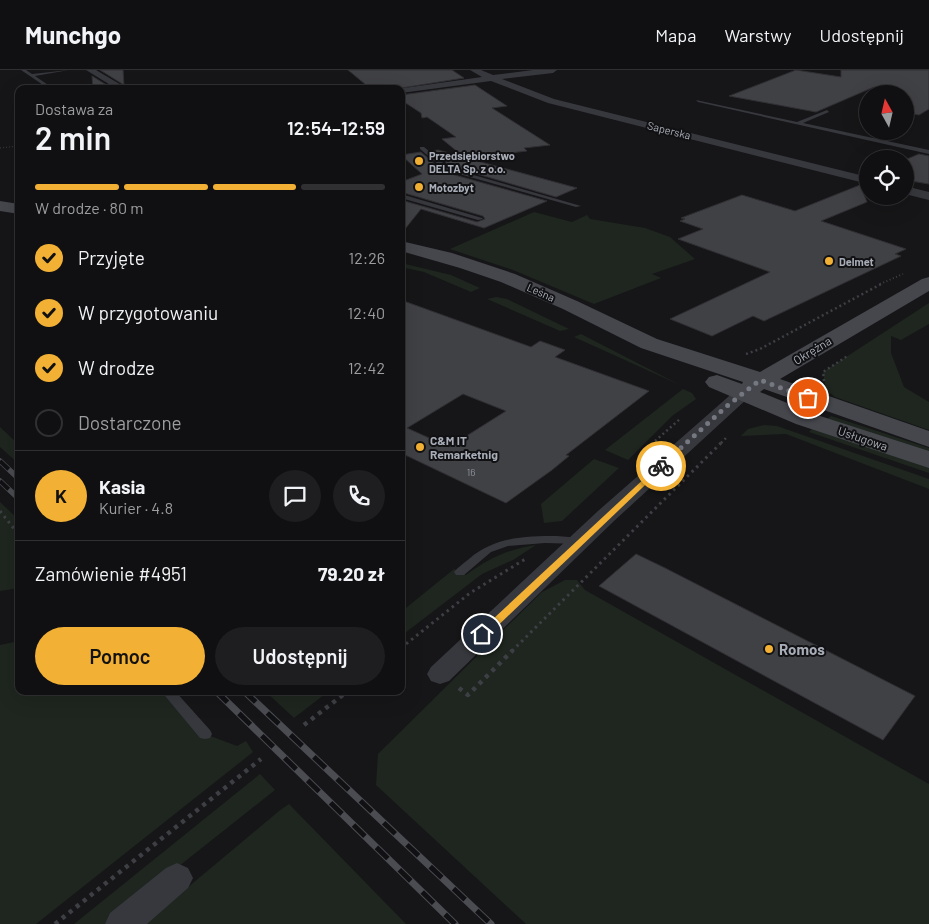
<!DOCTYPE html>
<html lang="pl">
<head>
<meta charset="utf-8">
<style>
  :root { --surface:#101012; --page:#1e1e20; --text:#f1f3f6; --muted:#9c9d9f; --line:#303032; --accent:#f2b134 }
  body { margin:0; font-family:Barlow,sans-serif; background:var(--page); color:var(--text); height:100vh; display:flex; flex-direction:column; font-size:19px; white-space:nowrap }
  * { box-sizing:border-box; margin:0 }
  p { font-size:16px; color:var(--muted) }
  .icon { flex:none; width:28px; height:28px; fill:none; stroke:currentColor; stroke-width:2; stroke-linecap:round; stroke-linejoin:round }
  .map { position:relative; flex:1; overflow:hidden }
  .details { position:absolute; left:15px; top:15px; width:390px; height:610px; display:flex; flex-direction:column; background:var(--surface); border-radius:10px; box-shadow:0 5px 20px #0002,0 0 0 1px var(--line) }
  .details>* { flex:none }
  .needle { width:32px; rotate:352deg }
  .fabs { position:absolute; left:859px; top:15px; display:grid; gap:10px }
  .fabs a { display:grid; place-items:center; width:55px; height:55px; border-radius:50%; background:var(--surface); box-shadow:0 5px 20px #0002,0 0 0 1px var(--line); font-size:25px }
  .pin { position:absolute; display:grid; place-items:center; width:42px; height:42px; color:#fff; margin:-21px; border:2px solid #fff; border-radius:50%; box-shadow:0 1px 5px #0007 }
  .courier { position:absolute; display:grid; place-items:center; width:50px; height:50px; margin:-25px; border:4px solid #f2b134; border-radius:50%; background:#fff; color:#222; box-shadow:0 1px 6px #0007 }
  .overview em { font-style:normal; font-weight:600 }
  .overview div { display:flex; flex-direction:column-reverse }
  .overview { display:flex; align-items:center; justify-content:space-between; height:85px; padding:0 20px }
  h1 { font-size:32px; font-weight:600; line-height:38px }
  .bar { display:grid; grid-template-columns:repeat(4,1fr); gap:8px 5px; align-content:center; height:60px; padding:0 20px }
  .bar i { height:6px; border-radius:4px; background:var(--line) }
  .bar .selected { background:var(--accent) }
  .bar p { grid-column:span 4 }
  .line { display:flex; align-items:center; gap:12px; padding:0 20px; border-top:1px solid var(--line) }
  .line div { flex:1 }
  .round { display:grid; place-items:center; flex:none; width:52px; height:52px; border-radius:26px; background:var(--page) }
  ol { padding:0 20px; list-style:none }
  li { display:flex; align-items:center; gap:15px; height:55px }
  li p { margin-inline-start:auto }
  li .icon { padding:5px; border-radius:50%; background:var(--accent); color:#111; stroke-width:4 }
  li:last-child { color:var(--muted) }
  li i { width:28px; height:28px; border:2px solid var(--line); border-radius:50% }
  .action { display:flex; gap:10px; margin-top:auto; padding:10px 20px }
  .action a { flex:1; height:58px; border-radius:30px; background:var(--accent); color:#111; font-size:20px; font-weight:600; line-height:58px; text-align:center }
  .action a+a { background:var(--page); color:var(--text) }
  header { display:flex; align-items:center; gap:30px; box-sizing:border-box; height:70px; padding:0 25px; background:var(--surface); border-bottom:1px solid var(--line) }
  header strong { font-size:24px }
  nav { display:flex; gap:28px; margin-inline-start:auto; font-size:18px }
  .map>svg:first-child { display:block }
</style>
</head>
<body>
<header>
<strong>Munchgo</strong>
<nav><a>Mapa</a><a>Warstwy</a><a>Udostępnij</a></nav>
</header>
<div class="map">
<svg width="929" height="854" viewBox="0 0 929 854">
  <rect width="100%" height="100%" fill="#161618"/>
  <path fill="#1e261f" d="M534 142 572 152 587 145 590 149 645 158 670 167 695 189 652 204 661 208 594 234 513 200 450 179Z
    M401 193 451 205 480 218 471 222 424 202 401 197Z
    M496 227 507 229 569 259 560 261 487 229Z
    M929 233V254L901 270 891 266V283L904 317 929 332V360L835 327 826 320 823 302Z
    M581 264 680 315 574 267Z
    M683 319 692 323 696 329 672 346 628 390 605 380Z
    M831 346 929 378V383L828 349Z
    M764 355 777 356 929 409V419L786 364 741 366 748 359Z
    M0 357 19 375V394L0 377Z
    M813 358 929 397V403L809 362Z
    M594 389 619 398 562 451 544 453 541 434Z
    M0 432 19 450V518L0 521Z
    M536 475 513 490 482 504 401 566V542L454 499 466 505C488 489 508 479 536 475Z
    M565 510H577L585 520 929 714V854H526L376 715 378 684 542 522Z
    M19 571V621H167L205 664 237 676 246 671 253 682 36 854H0V575Z
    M265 621H329L294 648Z
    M260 704 275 720 106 854H74Z
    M289 734 406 854H144L279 741Z"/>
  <path fill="#404145" stroke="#303034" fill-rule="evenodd" d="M100 0H123L124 15Z
    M348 0H452L464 8 395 19H371Z
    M796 0 841 7V0H929V39L919 45 905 42V21L874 17 816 42 729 26Z
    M92 6 113 19H93Z
    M475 15 507 36 492 38 550 75 524 78 527 81 466 88 577 118 556 127 450 96 432 81 438 80 464 87 442 69 456 67 427 47 422 48 421 43 401 30V25Z
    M421 82 444 102 547 131 484 158 421 139 401 164V130L477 152 485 149 483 146 401 122V112L422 104 401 85Z
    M919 84 929 86V114L905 110V90Z
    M860 115 867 132 821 151 906 179 895 184 901 186 764 251 753 246 712 266 670 249 770 202 678 169 703 159 680 151 685 149 681 148 742 125 795 141Z
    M401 230 531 277 540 271 565 280 555 287 649 321 566 385 569 386 552 400 506 433 401 383ZM463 324 506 341 449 377 407 358Z
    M636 484 665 498 915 626 883 670 599 516Z"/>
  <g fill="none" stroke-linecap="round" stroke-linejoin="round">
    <path stroke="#3d3f44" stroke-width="1" stroke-dasharray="1 2" stroke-linecap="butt" d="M0 78 19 76"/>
    <path stroke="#3d3f44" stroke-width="2" stroke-dasharray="1 2.5" stroke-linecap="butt" d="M880 214 903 204"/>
    <path stroke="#3d3f44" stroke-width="2.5" stroke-dasharray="2 3" stroke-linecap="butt" d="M746 284 760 279 883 213
      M824 311 823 302 849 285
      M655 371 680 349
      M721 373 727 367"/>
    <path stroke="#3d3f44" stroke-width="3" stroke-dasharray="2.5 4" stroke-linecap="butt" d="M0 441 19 465
      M401 578 470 523 527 488
      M512 581 722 372"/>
    <path stroke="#3d3f44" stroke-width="4.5" stroke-dasharray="4 5" stroke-linecap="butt" d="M459 618 468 625 513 580
      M304 655 348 621
      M55 854 261 689"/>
    <path fill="#37383d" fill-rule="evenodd" d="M21 0H26L32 4 69 0 35 6 54 19H49Z
      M696 30 797 52 827 40 829 42 803 53 929 80V84L698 32Z
      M420 77H424L449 98 581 136 576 137 445 100 420 79Z
      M401 124 482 148 483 149 478 150 401 128Z
      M557 466 580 468 585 471 580 474 545 473 508 476 491 482 464 505H456L454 502C458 497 464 493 469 489 494 467 525 466 557 466Z
      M161 621H175L210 660 212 664 210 668 205 669 200 668Z"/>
    <path fill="#37383d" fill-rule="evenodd" d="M86 0H96L128 19H117Z
      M470 0H481L493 5 533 0H557L553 3 502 9 554 29 868 107V114L548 33 491 11 401 23V19H397L482 7Z
      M905 116 929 122V130L905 124Z
      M742 319 748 320 751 324 748 328 614 451 449 611 440 614 431 611 427 604 431 597 598 441 736 320Z
      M177 793 188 798 193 808 188 818 147 854H105L110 843 166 798Z"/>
    <path fill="#45474d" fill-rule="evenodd" d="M0 131 19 134V144L0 141Z
      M401 171 452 183 515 204 577 231 657 269 760 302 922 209 929 207V221L780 309 929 361V377L764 319 760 322 814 344 929 381V398L796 354 709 317 705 312 709 307 717 305 742 314 743 312 641 278 563 239 501 212 460 198 401 181Z"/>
    <g stroke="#4a4c52" stroke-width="5.5">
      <path id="rail-far1" d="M0 391 19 409
        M0 411 19 429"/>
    </g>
    <g stroke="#4a4c52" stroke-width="7">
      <path id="rail" d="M216 621 455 854
        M244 621 491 854"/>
    </g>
    <use href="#rail-far1" stroke="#111113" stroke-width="4" stroke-dasharray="12" stroke-linecap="butt"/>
    <use href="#rail" stroke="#111113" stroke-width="5" stroke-dasharray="16" stroke-linecap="butt"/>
  </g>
  <path fill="#f2b134" d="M661 393 664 394V397L486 567H479V562Z"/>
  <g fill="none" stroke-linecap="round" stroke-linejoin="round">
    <path stroke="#757880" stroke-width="5" stroke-dasharray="0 9" d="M661 396 727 336 760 310 808 328"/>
  </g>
  <g fill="#f2b134" stroke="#111113" stroke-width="2">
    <circle cx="419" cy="91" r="5"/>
    <circle cx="419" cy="117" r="5"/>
    <circle cx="829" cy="191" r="5"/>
    <circle cx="420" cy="377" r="5"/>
    <circle cx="769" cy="579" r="5"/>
  </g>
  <g text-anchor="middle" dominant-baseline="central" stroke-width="4" stroke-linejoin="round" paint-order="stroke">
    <g font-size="10" fill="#8e929b">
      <text x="471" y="402">16</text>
    </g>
    <g font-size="11" fill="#a8adb8" stroke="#111113">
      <text transform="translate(669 60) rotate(14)">Saperska</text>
      <text transform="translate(541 222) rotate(24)">Leśna</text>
    </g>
    <g font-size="11" font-weight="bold" fill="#a8adb8" stroke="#111113" text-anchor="start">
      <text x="429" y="85">Przedsiębiorstwo<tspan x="429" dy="13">DELTA Sp. z o.o.</tspan></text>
      <text x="429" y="117">Motozbyt</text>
      <text x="839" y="191">Delmet</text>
    </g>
    <g font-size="12" fill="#a8adb8" stroke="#111113">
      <text transform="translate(812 280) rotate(-31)">Okrężna</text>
      <text transform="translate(863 368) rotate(19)">Usługowa</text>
    </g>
    <g font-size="12" font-weight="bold" fill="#a8adb8" stroke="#111113" text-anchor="start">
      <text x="430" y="370">C&amp;M IT<tspan x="430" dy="14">Remarketnig</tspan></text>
    </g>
    <g font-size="15" font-weight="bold" fill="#a8adb8" stroke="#111113" text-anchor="start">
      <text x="779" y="579">Romos</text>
    </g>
  </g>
</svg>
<div class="fabs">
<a><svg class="needle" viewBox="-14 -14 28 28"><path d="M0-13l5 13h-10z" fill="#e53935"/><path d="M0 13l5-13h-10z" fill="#9c9d9f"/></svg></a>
<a><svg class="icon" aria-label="locate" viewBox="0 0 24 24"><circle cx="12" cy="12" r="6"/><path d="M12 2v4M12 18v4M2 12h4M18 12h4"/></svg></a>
</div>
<div class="pin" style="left:808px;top:328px;background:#ea580c"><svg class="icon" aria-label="bag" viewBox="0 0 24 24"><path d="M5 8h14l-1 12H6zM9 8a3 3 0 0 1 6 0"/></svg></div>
<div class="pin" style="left:482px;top:564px;background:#1f2937"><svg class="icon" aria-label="home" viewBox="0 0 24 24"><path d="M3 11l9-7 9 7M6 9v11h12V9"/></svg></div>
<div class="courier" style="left:661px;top:396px"><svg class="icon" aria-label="bike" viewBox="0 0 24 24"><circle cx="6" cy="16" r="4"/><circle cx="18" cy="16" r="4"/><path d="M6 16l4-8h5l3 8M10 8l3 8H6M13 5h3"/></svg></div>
<section class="details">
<div class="overview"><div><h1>2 min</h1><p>Dostawa za</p></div><em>12:54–12:59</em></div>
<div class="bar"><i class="selected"></i><i class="selected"></i><i class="selected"></i><i></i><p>W drodze · 80 m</p></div>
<ol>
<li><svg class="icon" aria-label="check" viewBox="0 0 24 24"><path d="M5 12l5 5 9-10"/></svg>Przyjęte<p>12:26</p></li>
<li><svg class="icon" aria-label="check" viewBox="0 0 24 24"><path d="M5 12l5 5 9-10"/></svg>W przygotowaniu<p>12:40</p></li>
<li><svg class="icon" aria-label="check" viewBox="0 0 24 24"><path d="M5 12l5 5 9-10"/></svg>W drodze<p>12:42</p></li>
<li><i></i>Dostarczone</li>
</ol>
<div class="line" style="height:90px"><b class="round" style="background:var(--accent);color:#111">K</b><div><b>Kasia</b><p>Kurier · 4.8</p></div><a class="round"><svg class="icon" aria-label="chat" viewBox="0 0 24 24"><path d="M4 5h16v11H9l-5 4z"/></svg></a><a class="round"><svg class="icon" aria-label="phone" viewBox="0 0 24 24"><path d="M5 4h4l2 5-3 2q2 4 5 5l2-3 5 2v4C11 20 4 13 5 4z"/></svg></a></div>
<div class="line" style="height:65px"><div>Zamówienie #4951</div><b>79.20 zł</b></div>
<div class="action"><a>Pomoc</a><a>Udostępnij</a></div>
</section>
</div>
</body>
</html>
